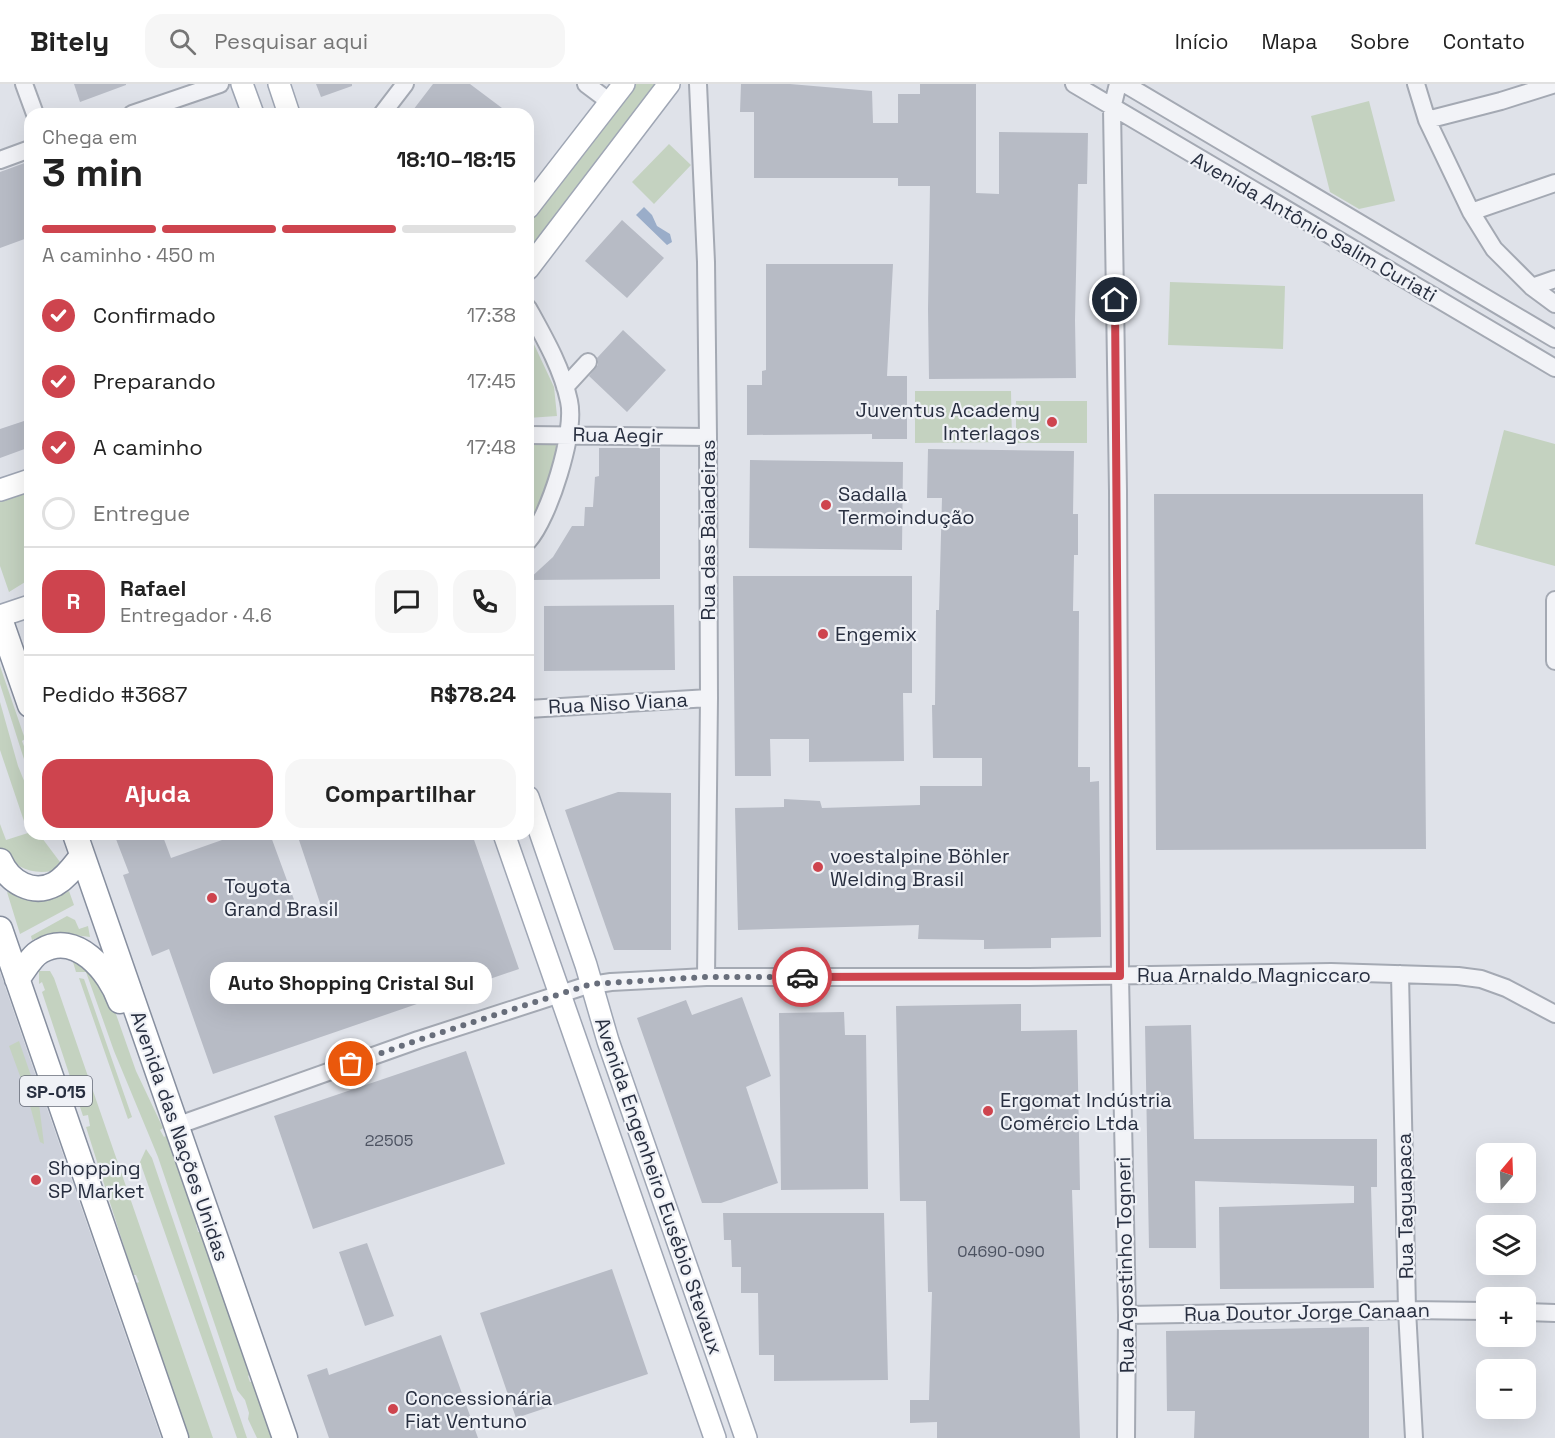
<!DOCTYPE html>
<html lang="pt">
<head>
<meta charset="utf-8">
<style>
  :root { --surface:#fff; --page:#f6f6f6; --text:#222; --muted:#767676; --line:#e0e0e0; --accent:#ce444e }
  body { margin:0; font-family:"Space Grotesk",sans-serif; background:var(--page); color:var(--text); height:100vh; display:flex; flex-direction:column; font-size:22px; white-space:nowrap }
  * { box-sizing:border-box; margin:0 }
  p { font-size:20px; color:var(--muted) }
  .icon { flex:none; width:33px; height:33px; fill:none; stroke:currentColor; stroke-width:2; stroke-linecap:round; stroke-linejoin:round }
  .map { position:relative; flex:1; overflow:hidden }
  .side { position:absolute; left:24px; top:24px; width:510px; height:732px; display:flex; flex-direction:column; background:var(--surface); border-radius:18px; box-shadow:0 6px 24px #0002 }
  .side>* { flex:none }
  .needle { width:39px; rotate:19deg }
  .controls { position:absolute; left:1476px; top:1059px; display:grid; gap:12px }
  .controls a { display:grid; place-items:center; width:60px; height:60px; border-radius:12px; background:var(--surface); box-shadow:0 6px 24px #0002; font-size:30px }
  .pin { position:absolute; display:grid; place-items:center; width:51px; height:51px; color:#fff; margin:-26px; border:3px solid #fff; border-radius:50%; box-shadow:0 2px 6px #0007 }
  .courier { position:absolute; display:grid; place-items:center; width:60px; height:60px; margin:-30px; border:4px solid #ce444e; border-radius:50%; background:#fff; color:#222; box-shadow:0 2px 8px #0007 }
  .bubble { position:absolute; height:42px; border-radius:18px; background:var(--surface); box-shadow:0 6px 24px #0002; font-size:20px; font-weight:700; line-height:42px; text-align:center }
  .head em { font-style:normal; font-weight:700 }
  .head div { display:flex; flex-direction:column-reverse }
  .head { display:flex; align-items:center; justify-content:space-between; height:102px; padding:0 18px }
  h1 { font-size:39px; font-weight:700; line-height:45px }
  .bar { display:grid; grid-template-columns:repeat(4,1fr); gap:9px 6px; align-content:center; height:72px; padding:0 18px }
  .bar i { height:8px; border-radius:4px; background:var(--line) }
  .bar .selected { background:var(--accent) }
  .bar p { grid-column:span 4 }
  .line { display:flex; align-items:center; gap:15px; padding:0 18px; border-top:2px solid var(--line) }
  .line div { flex:1 }
  .round { display:grid; place-items:center; flex:none; width:63px; height:63px; border-radius:18px; background:var(--page) }
  ol { padding:0 18px; list-style:none }
  li { display:flex; align-items:center; gap:18px; height:66px }
  li p { margin-inline-start:auto }
  li .icon { padding:6px; border-radius:50%; background:var(--accent); color:#fff; stroke-width:4 }
  li:last-child { color:var(--muted) }
  li i { width:33px; height:33px; border:3px solid var(--line); border-radius:50% }
  .primary-button { display:flex; gap:12px; margin-top:auto; padding:12px 18px }
  .primary-button a { flex:1; height:69px; border-radius:18px; background:var(--accent); color:#fff; font-size:24px; font-weight:700; line-height:69px; text-align:center }
  .primary-button a+a { background:var(--page); color:var(--text) }
  header { display:flex; align-items:center; gap:36px; box-sizing:border-box; height:84px; padding:0 30px; background:var(--surface); border-bottom:2px solid var(--line) }
  header strong { font-size:28px }
  nav { display:flex; gap:33px; margin-inline-start:auto; font-size:21px }
  .search { width:420px; height:54px; background:var(--page); display:flex; align-items:center; gap:15px; box-sizing:border-box; padding:0 21px; border-radius:18px; color:var(--muted); font-size:22px }
  .map>svg:first-child { display:block }
</style>
</head>
<body>
<header>
<strong>Bitely</strong>
<div class="search"><svg class="icon" aria-label="search" viewBox="0 0 24 24"><circle cx="10" cy="10" r="6"/><path d="M15 15l6 6"/></svg>Pesquisar aqui</div>
<nav><a>Início</a><a>Mapa</a><a>Sobre</a><a>Contato</a></nav>
</header>
<div class="map">
<svg width="1555" height="1354" viewBox="0 0 1555 1354">
  <rect width="100%" height="100%" fill="#dfe2e9"/>
  <path fill="#cdd1db" d="M0 888 50 1033 161 1354H0Z"/>
  <path fill="#c4d2c0" d="M633 0H656L528 168V142Z
    M1369 17 1395 117 1359 125 1330 108 1311 32Z
    M669 60 691 81 654 120 632 98Z
    M1170 198 1285 202 1283 265 1168 261Z
    M528 251 531 254 554 303 557 332 528 334Z
    M1011 307 1012 358 915 359V307Z
    M1016 317H1087V359H1016Z
    M1504 346 1555 360V482L1475 460Z
    M558 357 550 404 528 444V358Z
    M30 397V495L9 508 0 482V407Z
    M0 582 25 655 22 657 25 665H28L30 694 0 600Z
    M0 618 18 682 27 704 26 714 30 723V750H39L60 778 52 787C29 791 17 782 0 768V740L6 756 28 749 0 666Z
    M69 807 74 821 20 850 7 808C29 814 48 819 69 807Z
    M67 832 75 836 79 845 88 842 90 853C69 850 53 847 32 856L31 852Z
    M73 878 82 880 104 908 107 917 111 916 136 987 163 1044 160 1046 164 1053 167 1051 199 1139 196 1140 198 1148H202L252 1290 248 1292 250 1298 255 1297 274 1354H257L248 1335 249 1329 245 1316 237 1306 234 1297 158 1073 114 967 86 888H76Z
    M39 887H50L54 894 213 1354H189L135 1200 139 1198 136 1191H133L86 1043 90 1042 88 1031 83 1032 42 908 45 906 42 898 39 900Z
    M79 894 84 895 132 1033 128 1035Z
    M19 957 38 1012 44 1060 40 1058 27 1011 9 962Z
    M146 1065 152 1074 247 1354H237L140 1078Z"/>
  <path fill="#9aadc9" d="M644 123 652 131 657 142 670 150 672 158 667 161 636 131Z"/>
  <path fill="#b7bbc5" d="M74 0H126V1L80 18Z
    M316 0H352V2L321 13Z
    M433 0H470L510 30H410Z
    M741 0H790L872 7 873 39H898V10H920V0H976V109L999 110V48L1088 49 1087 100H1078L1075 236 1076 294 929 295 928 225 930 102H898V94H754V28H740Z
    M30 77V153L0 164V88Z
    M622 136 664 174 627 214 585 177Z
    M766 180H893L887 292H907V355H872V350L747 351V301H762V287L766 286Z
    M623 246 666 286 627 328 589 292 598 281 597 274Z
    M30 335V363L0 374V345Z
    M599 364H660V495L528 496 553 473 572 442H584L585 423H593L595 393 599 392Z
    M928 365 1074 367 1073 430H1078V471H1074L1073 527H1079L1078 683H1090V698L1099 697 1101 853 1051 854V864L984 865V856L918 855 919 841 738 846 735 724 784 723V715L820 717 822 724 920 721V702H982V674H933L932 621H935L936 526H939L942 414H927Z
    M750 376 903 378 902 466 749 464Z
    M1154 410H1423L1426 765 1156 766Z
    M733 492H912V609H903L904 677 809 678V655H770L771 692H735Z
    M674 521 675 586 544 587V522Z
    M618 708 671 709V866H614L565 726Z
    M114 750H162L171 774 239 750H270L300 832 322 825 297 750H472L519 885 213 990 169 865 152 872 123 791 129 789Z
    M742 913 771 992 746 1003 778 1099 721 1119H702L637 934 686 916 692 931Z
    M1021 920V947L1077 946 1080 1106H1072L1080 1354H937V1338L910 1339V1316H929L932 1208H928L926 1117H900L896 922Z
    M844 928 845 951H866L868 1105 781 1106 779 929Z
    M1191 941 1194 1055H1377V1103H1371L1374 1204 1220 1205 1219 1123 1354 1119V1102L1195 1097 1196 1164H1149L1145 942Z
    M466 967 505 1080 313 1145 274 1032Z
    M723 1129H884L888 1296 774 1297V1271H759L758 1209H741V1183H732L731 1156H724Z
    M367 1159 394 1232 365 1242 339 1168Z
    M612 1185 648 1290 516 1334 480 1229Z
    M1369 1243V1354H1194L1195 1327H1167L1166 1247Z
    M441 1251 478 1354H329L307 1291 327 1284 329 1291Z"/>
  <g fill="none" stroke-linecap="round" stroke-linejoin="round">
    <g stroke="#a4a9b3" stroke-width="20">
      <path id="minor" d="M24 0 35 30
        M586 0 610 18
        M698 0 706 178 708 353 709 614 706 893
        M1074 0 1555 284
        M1118 0 1112 24 1118 407 1120 892 1127 1231 1126 1354
        M1125 0 1555 255
        M1416 0 1427 36 1471 128 1494 165 1532 203 1555 220
        M132 30 220 0
        M382 30 405 0
        M1427 36 1501 17 1555 0
        M0 76 30 65
        M1471 128 1555 99
        M1532 203 1555 195
        M528 224C544 253 562 284 569 317 576 348 549 434 528 457
        M565 303 588 278
        M528 351 708 353
        M1555 516V577
        M528 625 709 614
        M1400 890 1407 1226 1414 1354
        M176 1042 418 956 585 902 611 898 706 893H1029L1331 888 1458 892 1481 895 1506 904 1555 930
        M1526 1228 1555 1229
        M1127 1231 1407 1226 1486 1227"/>
    </g>
    <g stroke="#9fa6b4" stroke-width="24">
      <path id="major" d="M242 0 253 30
        M279 0 289 30
        M528 124 624 0
        M528 185 669 0
        M0 406 30 396
        M0 532 30 522
        M528 713 586 881 608 957 746 1354
        M504 750 715 1354"/>
    </g>
    <g stroke="#878f9f" stroke-width="27">
      <path id="highway" d="M0 535 30 621
        M75 750 285 1354
        M0 777C9 798 33 812 55 800 67 793 74 782 82 772
        M0 845 176 1354
        M17 895C24 887 31 872 41 867 76 846 110 888 120 917"/>
    </g>
    <use href="#minor" stroke="#f2f3f7" stroke-width="16"/>
    <use href="#major" stroke="#fff" stroke-width="21"/>
    <use href="#highway" stroke="#fff" stroke-width="24"/>
  </g>
  <g fill="none" stroke-linecap="round" stroke-linejoin="round">
    <path stroke="#686e7b" stroke-width="6" stroke-dasharray="0 10.8" d="M351 980 418 956 591 900 706 893H802"/>
    <path stroke="#ce444e" stroke-width="8" d="M802 893 1120 892 1115 216"/>
  </g>
  <g fill="#ce444e" stroke="#eff1f6" stroke-width="2">
    <circle cx="1052" cy="338" r="6"/>
    <circle cx="826" cy="421" r="6"/>
    <circle cx="823" cy="550" r="6"/>
    <circle cx="818" cy="783" r="6"/>
    <circle cx="212" cy="814" r="6"/>
    <circle cx="988" cy="1027" r="6"/>
    <circle cx="36" cy="1096" r="6"/>
    <circle cx="393" cy="1325" r="6"/>
  </g>
  <g text-anchor="middle" dominant-baseline="central" stroke-width="4.5" stroke-linejoin="round" paint-order="stroke">
    <g font-size="16" fill="#4c5261">
      <text x="389" y="1056">22505</text>
      <text x="1001" y="1167">04690-090</text>
    </g>
    <rect fill="#eff1f6" stroke="#646977" stroke-width="1.5" x="20" y="992" width="72" height="30" rx="4.5"/>
    <g font-size="18" font-weight="bold" fill="#282f40">
      <text x="56" y="1007">SP-015</text>
    </g>
    <g font-size="20" fill="#282f40" stroke="#eff1f6">
      <text transform="translate(1314 143) rotate(30)">Avenida Antônio Salim Curiati</text>
      <text transform="translate(618 351) rotate(1)">Rua Aegir</text>
      <text transform="translate(708 446) rotate(-90)">Rua das Baiadeiras</text>
      <text transform="translate(618 619) rotate(-3)">Rua Niso Viana</text>
      <text x="1254" y="891">Rua Arnaldo Magniccaro</text>
      <text transform="translate(180 1052) rotate(71)">Avenida das Nações Unidas</text>
      <text transform="translate(659 1102) rotate(71)">Avenida Engenheiro Eusébio Stevaux</text>
      <text transform="translate(1405 1122) rotate(-91)">Rua Taguapaca</text>
      <text transform="translate(1125 1181) rotate(-91)">Rua Agostinho Togneri</text>
      <text transform="translate(1307 1228) rotate(-1)">Rua Doutor Jorge Canaan</text>
    </g>
    <g font-size="20" fill="#282f40" stroke="#eff1f6" text-anchor="start">
      <text x="1040" y="326" text-anchor="end">Juventus Academy<tspan x="1040" dy="23">Interlagos</tspan></text>
      <text x="838" y="410">Sadalla<tspan x="838" dy="23">Termoindução</tspan></text>
      <text x="835" y="550">Engemix</text>
      <text x="830" y="772">voestalpine Böhler<tspan x="830" dy="23">Welding Brasil</tspan></text>
      <text x="224" y="802">Toyota<tspan x="224" dy="23">Grand Brasil</tspan></text>
      <text x="1000" y="1016">Ergomat Indústria<tspan x="1000" dy="23">Comércio Ltda</tspan></text>
      <text x="48" y="1084">Shopping<tspan x="48" dy="23">SP Market</tspan></text>
      <text x="405" y="1314">Concessionária<tspan x="405" dy="23">Fiat Ventuno</tspan></text>
    </g>
  </g>
</svg>
<div class="controls">
<a><svg class="needle" viewBox="-14 -14 28 28"><path d="M0-13l5 13h-10z" fill="#e53935"/><path d="M0 13l5-13h-10z" fill="#767676"/></svg></a>
<a><svg class="icon" aria-label="layers" viewBox="0 0 24 24"><path d="M12 4l9 5-9 5-9-5zM3 14l9 5 9-5"/></svg></a>
<a>+</a>
<a>−</a>
</div>
<div class="pin" style="left:351px;top:980px;background:#ea580c"><svg class="icon" aria-label="bag" viewBox="0 0 24 24"><path d="M5 8h14l-1 12H6zM9 8a3 3 0 0 1 6 0"/></svg></div>
<div class="pin" style="left:1115px;top:216px;background:#1f2937"><svg class="icon" aria-label="home" viewBox="0 0 24 24"><path d="M3 11l9-7 9 7M6 9v11h12V9"/></svg></div>
<div class="courier" style="left:802px;top:893px"><svg class="icon" aria-label="car" viewBox="0 0 24 24"><path d="M5 17H2v-5l4-1 3-4h7l3 4 3 1v5h-3M9 17h6M6 11h13"/><circle cx="7" cy="17" r="2"/><circle cx="17" cy="17" r="2"/></svg></div>
<div class="bubble" style="left:210px;top:878px;width:282px">Auto Shopping Cristal Sul</div>
<section class="side">
<div class="head"><div><h1>3 min</h1><p>Chega em</p></div><em>18:10–18:15</em></div>
<div class="bar"><i class="selected"></i><i class="selected"></i><i class="selected"></i><i></i><p>A caminho · 450 m</p></div>
<ol>
<li><svg class="icon" aria-label="check" viewBox="0 0 24 24"><path d="M5 12l5 5 9-10"/></svg>Confirmado<p>17:38</p></li>
<li><svg class="icon" aria-label="check" viewBox="0 0 24 24"><path d="M5 12l5 5 9-10"/></svg>Preparando<p>17:45</p></li>
<li><svg class="icon" aria-label="check" viewBox="0 0 24 24"><path d="M5 12l5 5 9-10"/></svg>A caminho<p>17:48</p></li>
<li><i></i>Entregue</li>
</ol>
<div class="line" style="height:108px"><b class="round" style="background:var(--accent);color:#fff">R</b><div><b>Rafael</b><p>Entregador · 4.6</p></div><a class="round"><svg class="icon" aria-label="chat" viewBox="0 0 24 24"><path d="M4 5h16v11H9l-5 4z"/></svg></a><a class="round"><svg class="icon" aria-label="phone" viewBox="0 0 24 24"><path d="M5 4h4l2 5-3 2q2 4 5 5l2-3 5 2v4C11 20 4 13 5 4z"/></svg></a></div>
<div class="line" style="height:78px"><div>Pedido #3687</div><b>R$78.24</b></div>
<div class="primary-button"><a>Ajuda</a><a>Compartilhar</a></div>
</section>
</div>
</body>
</html>
